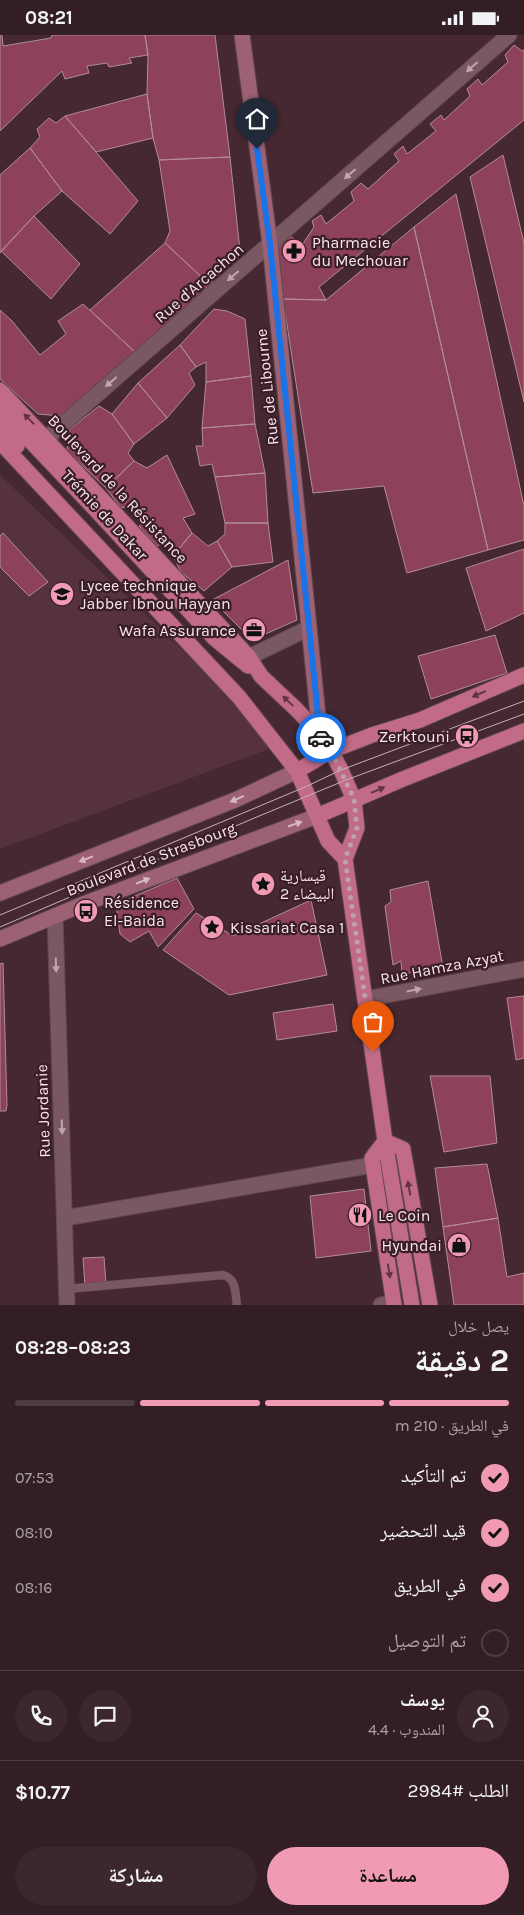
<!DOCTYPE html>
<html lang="ar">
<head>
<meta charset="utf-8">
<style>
  :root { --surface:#341e25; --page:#3c272d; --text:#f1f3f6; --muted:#a9a2a7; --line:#4e3c42; --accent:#f09ab4 }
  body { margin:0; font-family:Karla,"Noto Naskh Arabic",sans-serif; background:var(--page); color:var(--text); direction:rtl; height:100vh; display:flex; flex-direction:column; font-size:19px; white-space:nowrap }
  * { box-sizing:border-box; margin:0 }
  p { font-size:16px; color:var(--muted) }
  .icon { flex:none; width:28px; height:28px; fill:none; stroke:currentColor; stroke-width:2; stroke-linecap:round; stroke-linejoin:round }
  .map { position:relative; height:1270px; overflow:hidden; direction:ltr }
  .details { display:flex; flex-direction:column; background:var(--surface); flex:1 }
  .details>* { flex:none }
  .pin { position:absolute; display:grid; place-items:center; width:42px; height:42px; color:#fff; margin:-51px -21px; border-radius:50% 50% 50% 0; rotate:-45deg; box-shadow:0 0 5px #0007 }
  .pin .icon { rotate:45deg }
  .courier { position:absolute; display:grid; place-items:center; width:50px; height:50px; margin:-25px; border:4px solid #1a73e8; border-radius:50%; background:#fff; color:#222; box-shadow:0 1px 6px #0007 }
  .summary em { font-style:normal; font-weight:700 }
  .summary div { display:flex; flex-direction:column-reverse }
  .summary { display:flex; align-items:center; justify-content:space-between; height:85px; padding:0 15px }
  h1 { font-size:32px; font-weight:700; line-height:38px }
  .bar { display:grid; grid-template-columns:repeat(4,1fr); gap:8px 5px; align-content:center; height:60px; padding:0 15px }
  .bar i { height:6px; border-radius:4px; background:var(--line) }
  .bar .on { background:var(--accent) }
  .bar p { grid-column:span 4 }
  .line { display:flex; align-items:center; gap:12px; padding:0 15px; border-top:1px solid var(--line) }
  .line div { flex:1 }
  .round { display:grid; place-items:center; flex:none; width:52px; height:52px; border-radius:26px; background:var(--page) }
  ol { padding:0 15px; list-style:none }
  li { display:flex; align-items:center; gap:15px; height:55px }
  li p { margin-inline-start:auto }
  li .icon { padding:5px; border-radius:50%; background:var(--accent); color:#111; stroke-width:4 }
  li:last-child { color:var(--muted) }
  li i { width:28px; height:28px; border:2px solid var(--line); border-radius:50% }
  .cta { display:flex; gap:10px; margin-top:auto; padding:10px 15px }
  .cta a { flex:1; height:58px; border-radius:30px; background:var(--accent); color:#111; font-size:20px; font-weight:700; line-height:58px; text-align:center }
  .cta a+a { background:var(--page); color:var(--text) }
  .status { display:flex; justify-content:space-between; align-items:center; height:35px; padding:0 25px; background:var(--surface); direction:ltr }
  .status svg { height:14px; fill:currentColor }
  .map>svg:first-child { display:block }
</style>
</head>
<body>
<div class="status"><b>08:21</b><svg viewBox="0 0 49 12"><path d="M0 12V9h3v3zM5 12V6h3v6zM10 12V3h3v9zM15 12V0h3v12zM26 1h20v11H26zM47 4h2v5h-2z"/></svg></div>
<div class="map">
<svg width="524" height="1270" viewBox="0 0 524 1270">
  <rect width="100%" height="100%" fill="#452831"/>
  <path fill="#56323e" d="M0 440 249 678 277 711 0 814Z"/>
  <path fill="#8e415b" stroke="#b18d96" d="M0 0H2L3 11 51 3 52 0H145L148 20 129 23 132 28 109 32 107 28 87 31 89 38 65 44 62 36 0 96Z
    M145 0H215L230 122 159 125 153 103 147 59 148 20Z
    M514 10 522 16 524 15V85L319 252 326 265 283 264 275 216 290 201 302 210 314 192 312 186 321 180 326 189 354 166 351 157 361 148 368 154 399 126 394 119 403 111 407 119 436 96 430 89 441 80 444 85 470 61 467 54 478 44 482 50 508 27 505 20Z
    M147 59 153 103 96 117 65 81Z
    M65 81 138 166 110 199 62 156 30 113 40 102 37 94 49 83 56 88Z
    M30 113 62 156 34 181 0 218V140Z
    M503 120 524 208V367L470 142Z
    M230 122 240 216 210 250 165 208 170 196 159 125Z
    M456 159 524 471V505L488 515 414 192Z
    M34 181 80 229 51 264 1 216Z
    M414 192 488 515 407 538 384 451 313 458 283 264 326 265Z
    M165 208 210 250 136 318 90 275Z
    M83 269 136 318 60 381 38 379 0 344V275L12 286 40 320 66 299 58 286Z
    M214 274 227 276 245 284 251 341 206 347V327L196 332 180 310Z
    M180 310 196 332 189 338 195 350 167 383 138 348Z
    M251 341 255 389 202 393 206 347Z
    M138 348 167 383 134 409 112 379Z
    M99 371 112 379 134 409 128 418 134 426 106 453 67 416 69 395Z
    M255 389 265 438 215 442 212 429 200 431 196 411H203L202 393Z
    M167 420 195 479 183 483 192 498 173 521 165 507 157 511 139 491 145 486 129 471 121 473 106 453 134 426 147 433Z
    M265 438 268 488H225L215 442Z
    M225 488H268L273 527 232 532 217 506 225 499Z
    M3 498 48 547 29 561 0 532V501Z
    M192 498 208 511 217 506 232 532 204 556 181 537 173 521Z
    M524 514V578L486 596 466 533Z
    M288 525 297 585 252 605 212 565Z
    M495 600 507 638 431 664 418 621Z
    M177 843 194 874 158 912 149 896 130 907 120 899 116 869Z
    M428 846 443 933 402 939 401 926 393 930 385 871 391 867 390 855Z
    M311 865 327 940 229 960 163 915 196 878 233 901Z
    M3 928 7 1070 6 1076H0V929Z
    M524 961V1023L516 1025 507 963Z
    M333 969 337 996 277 1005 273 978Z
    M430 1041H490L497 1108 444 1117Z
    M487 1129 498 1183 443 1192 435 1133Z
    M364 1154 371 1216 316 1223 310 1161Z
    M498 1183 507 1242 524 1238V1270H454L443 1192Z
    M104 1222 106 1249 85 1251 83 1223Z"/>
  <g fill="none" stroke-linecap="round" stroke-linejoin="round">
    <g stroke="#61474f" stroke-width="9">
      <path id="lane" d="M67 1254 223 1240C237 1244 235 1258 237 1270"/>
    </g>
    <g stroke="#61474f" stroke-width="17">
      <path id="street" d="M47 403 509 0
        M249 622 309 593
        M55 881 67 1270
        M366 964 524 934
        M65 1183 373 1130
        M381 1270 394 1268"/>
    </g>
    <g stroke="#61474f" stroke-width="17">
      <path id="secondary" d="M242 0 270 209 320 700
        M0 858 235 765 297 736
        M0 904 86 868 317 781"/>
    </g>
    <g stroke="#61474f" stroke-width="17">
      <path id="primary" d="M0 355 249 622 261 641 297 675 320 700 331 716 341 735 354 765 357 793 345 824 385 1106 412 1270
        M0 374 95 474 214 603 248 631
        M0 393 17 411
        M0 407 239 662 297 736 328 806 345 824
        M297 736 331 716 372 700 420 685 524 640
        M317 781 403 744 524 696
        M385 1106 403 1114 430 1270
        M385 1106 372 1123 394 1270"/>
    </g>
    <use href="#lane" stroke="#795861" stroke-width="8"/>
    <use href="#street" stroke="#795861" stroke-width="15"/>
    <use href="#secondary" stroke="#9d6174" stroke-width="15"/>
    <use href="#primary" stroke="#c26b87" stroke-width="15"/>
    <path stroke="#c6b0b6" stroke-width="1" d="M0 880 305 752 341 735 524 666
      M0 892 252 784 346 745 524 679"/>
  </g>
  <defs><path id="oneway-solid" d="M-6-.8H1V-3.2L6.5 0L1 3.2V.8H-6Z" transform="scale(1.25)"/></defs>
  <g fill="#bfa6ac">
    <use href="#oneway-solid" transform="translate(472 32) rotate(139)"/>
    <use href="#oneway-solid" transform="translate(350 139) rotate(139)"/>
    <use href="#oneway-solid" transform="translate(233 241) rotate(139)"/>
    <use href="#oneway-solid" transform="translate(111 347) rotate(139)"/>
    <use href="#oneway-solid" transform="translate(56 930) rotate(88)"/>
    <use href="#oneway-solid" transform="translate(414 955) rotate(-11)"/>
    <use href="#oneway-solid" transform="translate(62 1092) rotate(88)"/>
  </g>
  <g fill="#633544">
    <use href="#oneway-solid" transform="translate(29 384) rotate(-134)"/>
    <use href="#oneway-solid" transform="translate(479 659) rotate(157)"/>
    <use href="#oneway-solid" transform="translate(288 666) rotate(-137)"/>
    <use href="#oneway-solid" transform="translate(378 755) rotate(-23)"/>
    <use href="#oneway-solid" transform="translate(409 1153) rotate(-100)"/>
    <use href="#oneway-solid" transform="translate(389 1236) rotate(81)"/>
  </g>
  <g fill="#d9b7c1">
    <use href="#oneway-solid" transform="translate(237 764) rotate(156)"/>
    <use href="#oneway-solid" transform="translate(295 789) rotate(-19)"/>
    <use href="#oneway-solid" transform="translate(86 824) rotate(159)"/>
    <use href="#oneway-solid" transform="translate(143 846) rotate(-21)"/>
  </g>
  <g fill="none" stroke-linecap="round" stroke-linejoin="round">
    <path stroke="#baa3a9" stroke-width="5" stroke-dasharray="0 9" d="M321 703 331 716 354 764 357 793 345 824 373 1017"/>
    <path stroke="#1a73e8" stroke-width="6" d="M257 114 270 209 320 700 321 703"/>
  </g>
  <defs>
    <g id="pharmacy-disc" transform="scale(1.25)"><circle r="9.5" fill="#f09ab4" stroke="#3a1e27"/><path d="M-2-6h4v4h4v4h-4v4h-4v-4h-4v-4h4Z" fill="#111"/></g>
    <g id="university-disc" transform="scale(1.25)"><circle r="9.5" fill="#f09ab4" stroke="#3a1e27"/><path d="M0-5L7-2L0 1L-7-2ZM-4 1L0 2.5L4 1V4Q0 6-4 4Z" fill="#111"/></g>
    <g id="office-disc" transform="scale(1.25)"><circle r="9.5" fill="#f09ab4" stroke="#3a1e27"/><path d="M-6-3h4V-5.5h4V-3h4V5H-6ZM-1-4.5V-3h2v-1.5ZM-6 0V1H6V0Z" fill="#111"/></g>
    <g id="bus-disc" transform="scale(1.25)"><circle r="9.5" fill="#f09ab4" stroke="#3a1e27"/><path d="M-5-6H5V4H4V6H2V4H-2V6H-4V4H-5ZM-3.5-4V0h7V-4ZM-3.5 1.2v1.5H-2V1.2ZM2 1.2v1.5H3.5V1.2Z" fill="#111"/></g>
    <g id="sight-disc" transform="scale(1.25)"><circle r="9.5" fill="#f09ab4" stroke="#3a1e27"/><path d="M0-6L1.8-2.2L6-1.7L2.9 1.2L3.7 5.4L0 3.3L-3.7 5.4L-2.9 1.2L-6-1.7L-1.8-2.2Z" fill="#111"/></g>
    <g id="restaurant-disc" transform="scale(1.25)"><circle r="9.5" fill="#f09ab4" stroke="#3a1e27"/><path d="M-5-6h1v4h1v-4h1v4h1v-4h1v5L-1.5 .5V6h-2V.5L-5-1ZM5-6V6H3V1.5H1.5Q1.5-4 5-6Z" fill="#111"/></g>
    <g id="shop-disc" transform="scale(1.25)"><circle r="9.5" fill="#f09ab4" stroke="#3a1e27"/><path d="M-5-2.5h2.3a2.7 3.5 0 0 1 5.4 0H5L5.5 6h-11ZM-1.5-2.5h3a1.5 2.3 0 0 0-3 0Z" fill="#111"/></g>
  </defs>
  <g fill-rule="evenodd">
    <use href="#pharmacy-disc" x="294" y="216"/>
    <use href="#university-disc" x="62" y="559"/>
    <use href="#office-disc" x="254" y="595"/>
    <use href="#bus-disc" x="467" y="701"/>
    <use href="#sight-disc" x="263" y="849"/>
    <use href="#bus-disc" x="86" y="876"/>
    <use href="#sight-disc" x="212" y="892"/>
    <use href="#restaurant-disc" x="360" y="1180"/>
    <use href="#shop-disc" x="459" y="1210"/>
  </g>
  <g text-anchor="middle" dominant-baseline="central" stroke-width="4.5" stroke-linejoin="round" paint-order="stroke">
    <g font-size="16" fill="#f9e5ea" stroke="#3a1e27" text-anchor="start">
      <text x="312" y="207">Pharmacie<tspan x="312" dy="18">du Mechouar</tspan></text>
      <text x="80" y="550">Lycee technique<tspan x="80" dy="18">Jabber Ibnou Hayyan</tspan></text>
      <text x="236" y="595" text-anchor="end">Wafa Assurance</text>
      <text x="450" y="701" text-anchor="end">Zerktouni</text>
      <text x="280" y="840">قيسارية<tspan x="280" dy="18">البيضاء 2</tspan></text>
      <text x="104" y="867">Résidence<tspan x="104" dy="18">El-Baida</tspan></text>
      <text x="230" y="892">Kissariat Casa 1</text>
      <text x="378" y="1180">Le Coin</text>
      <text x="442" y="1210" text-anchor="end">Hyundai</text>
    </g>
    <g font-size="16" fill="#f9e5ea" stroke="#3a1e27">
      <text transform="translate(199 248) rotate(-41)">Rue d'Arcachon</text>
      <text transform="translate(267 352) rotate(-96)">Rue de Libourne</text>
      <text transform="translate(118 454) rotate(47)">Boulevard de la Résistance</text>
      <text transform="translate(105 480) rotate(47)">Trémie de Dakar</text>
      <text transform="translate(151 824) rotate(-21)">Boulevard de Strasbourg</text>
      <text transform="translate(442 932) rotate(-11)">Rue Hamza Azyat</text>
      <text transform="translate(43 1076) rotate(-92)">Rue Jordanie</text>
    </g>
  </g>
</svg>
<div class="pin" style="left:373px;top:1017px;background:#ea580c"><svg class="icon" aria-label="bag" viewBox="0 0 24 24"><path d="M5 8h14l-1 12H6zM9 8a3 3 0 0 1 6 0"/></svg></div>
<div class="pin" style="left:257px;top:114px;background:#1f2937"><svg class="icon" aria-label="home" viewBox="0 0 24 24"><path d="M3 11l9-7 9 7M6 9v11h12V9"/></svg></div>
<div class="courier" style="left:321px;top:703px"><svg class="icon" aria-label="car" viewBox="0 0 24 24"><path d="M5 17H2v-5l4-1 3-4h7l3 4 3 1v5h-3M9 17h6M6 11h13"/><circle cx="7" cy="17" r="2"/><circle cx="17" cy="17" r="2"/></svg></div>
</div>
<section class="details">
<div class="summary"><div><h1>2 دقيقة</h1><p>يصل خلال</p></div><em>08:23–08:28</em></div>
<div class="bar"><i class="on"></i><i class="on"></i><i class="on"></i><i></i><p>في الطريق · 210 m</p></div>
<ol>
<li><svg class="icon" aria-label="check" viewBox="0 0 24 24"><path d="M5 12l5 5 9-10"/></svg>تم التأكيد<p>07:53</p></li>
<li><svg class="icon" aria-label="check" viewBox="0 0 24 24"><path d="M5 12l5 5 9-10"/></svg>قيد التحضير<p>08:10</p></li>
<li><svg class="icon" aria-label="check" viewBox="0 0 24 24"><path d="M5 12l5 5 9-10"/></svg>في الطريق<p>08:16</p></li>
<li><i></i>تم التوصيل</li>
</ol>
<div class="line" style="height:90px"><a class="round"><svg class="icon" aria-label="person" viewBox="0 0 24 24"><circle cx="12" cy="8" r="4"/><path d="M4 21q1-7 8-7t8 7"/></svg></a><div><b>يوسف</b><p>المندوب · 4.4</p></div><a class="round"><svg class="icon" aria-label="chat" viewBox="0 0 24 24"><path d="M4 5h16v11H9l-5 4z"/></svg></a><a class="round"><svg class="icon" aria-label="phone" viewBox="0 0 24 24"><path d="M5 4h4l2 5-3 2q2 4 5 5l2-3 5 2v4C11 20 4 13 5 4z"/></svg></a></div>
<div class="line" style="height:65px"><div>الطلب #2984</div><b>$10.77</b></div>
<div class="cta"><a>مساعدة</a><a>مشاركة</a></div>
</section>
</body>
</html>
